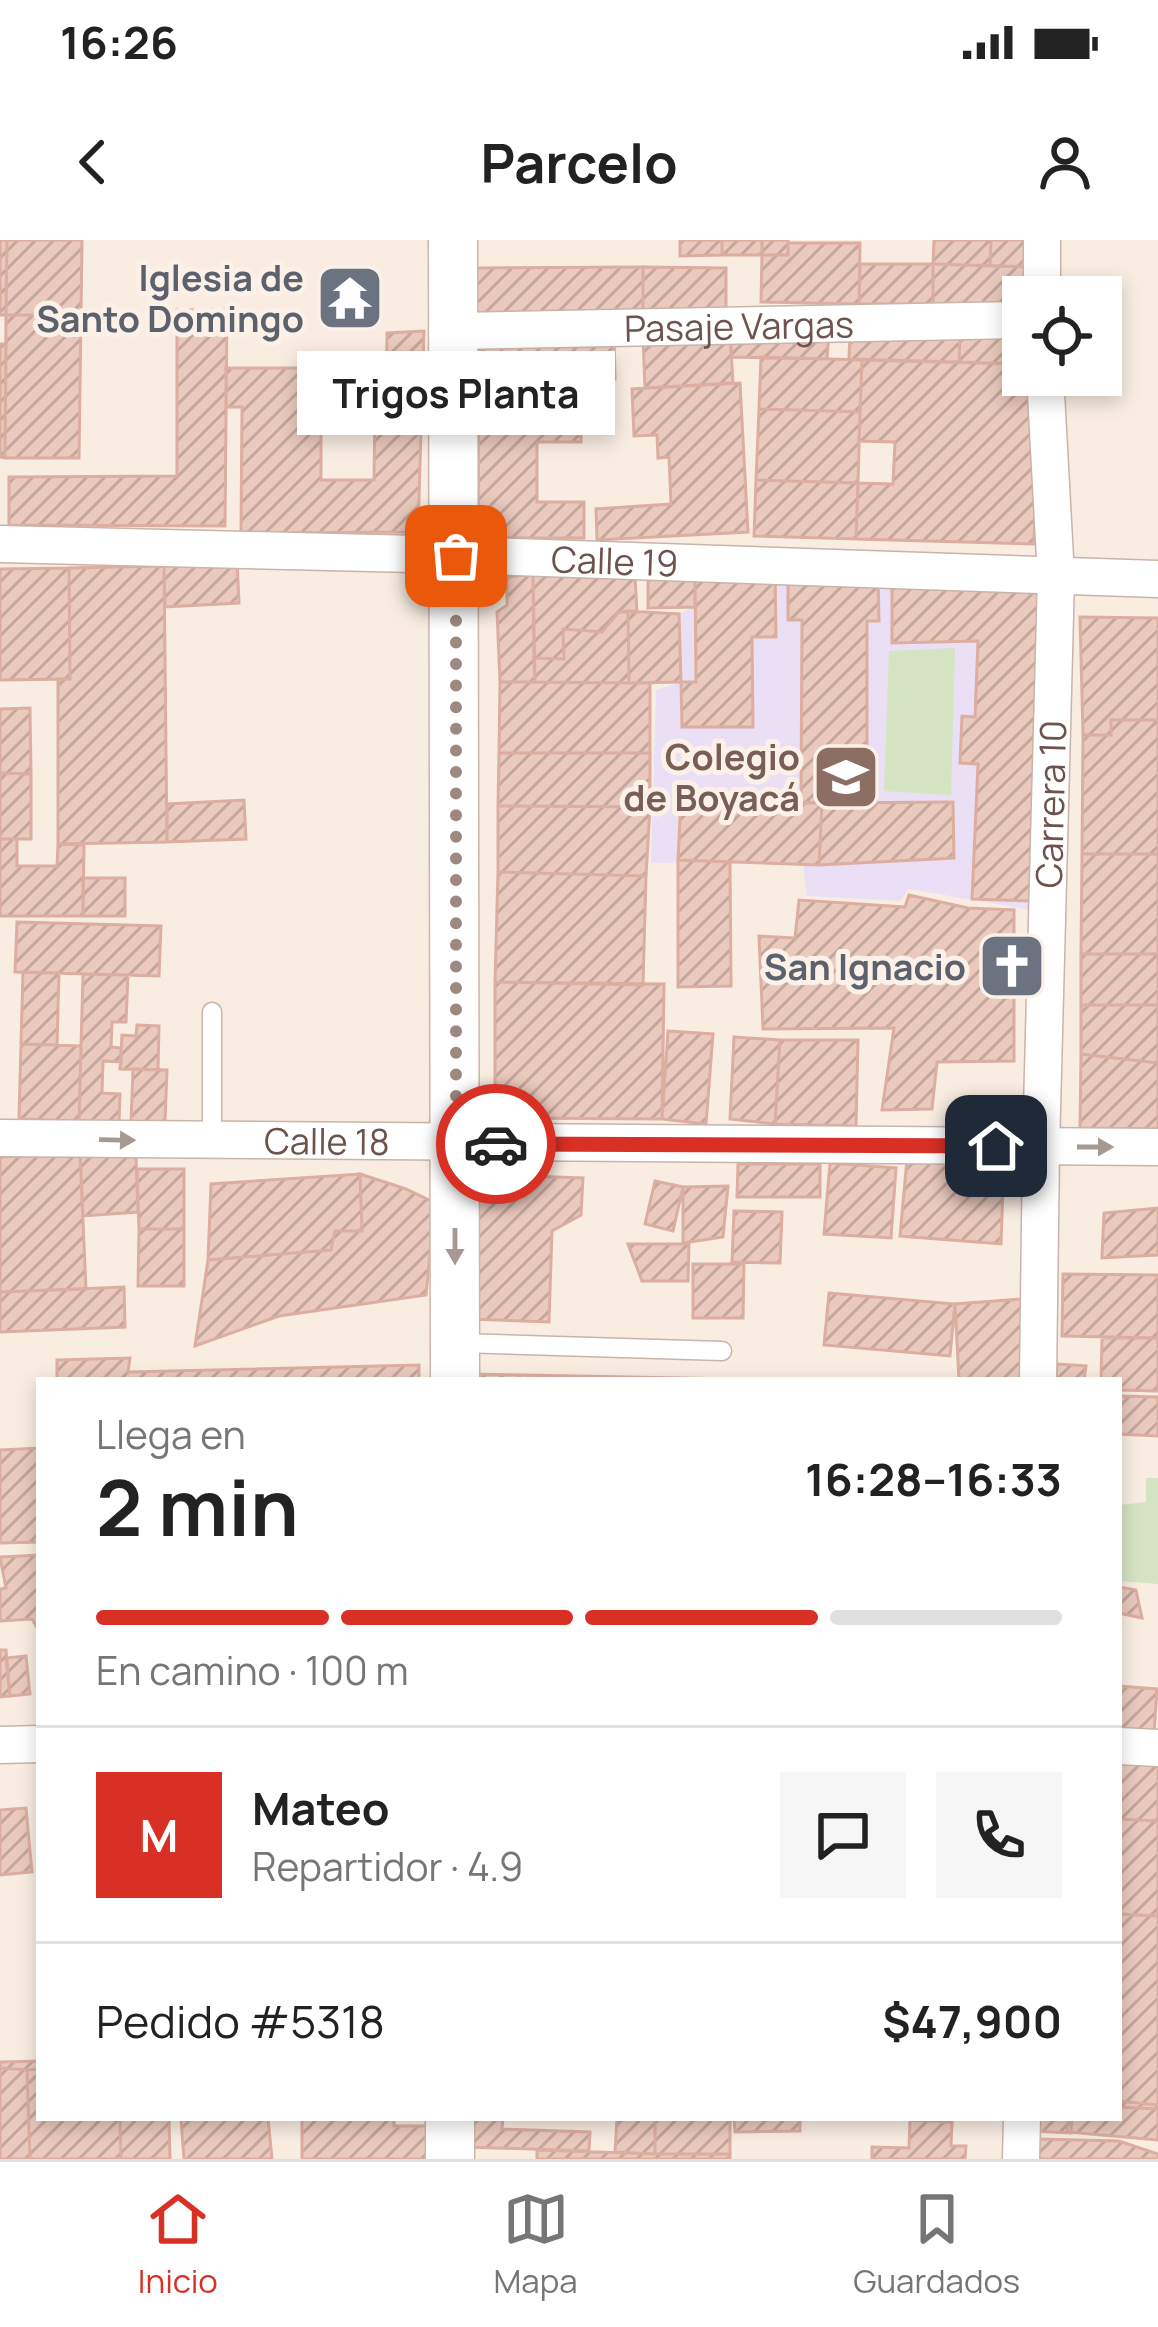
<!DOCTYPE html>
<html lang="es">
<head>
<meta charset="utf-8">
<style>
  :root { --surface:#fff; --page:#f6f6f6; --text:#222; --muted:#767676; --line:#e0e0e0; --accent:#d93025 }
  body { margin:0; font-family:Manrope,sans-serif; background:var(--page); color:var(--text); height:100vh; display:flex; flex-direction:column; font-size:45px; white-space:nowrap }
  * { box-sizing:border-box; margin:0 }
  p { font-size:39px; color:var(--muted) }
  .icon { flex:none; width:66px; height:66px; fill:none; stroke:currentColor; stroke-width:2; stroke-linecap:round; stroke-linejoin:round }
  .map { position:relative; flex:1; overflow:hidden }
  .panel { position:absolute; left:36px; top:1137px; width:1086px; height:744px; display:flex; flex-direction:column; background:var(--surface); border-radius:0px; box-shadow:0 6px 18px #0003 }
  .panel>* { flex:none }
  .buttons { position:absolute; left:1002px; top:36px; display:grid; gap:24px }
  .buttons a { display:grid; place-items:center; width:120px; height:120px; border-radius:0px; background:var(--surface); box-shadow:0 6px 18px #0003; font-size:60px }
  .pin { position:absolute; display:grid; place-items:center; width:102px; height:102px; color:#fff; margin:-51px; border-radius:24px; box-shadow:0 6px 18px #0006 }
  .courier { position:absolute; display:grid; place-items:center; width:120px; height:120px; margin:-60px; border:9px solid #d93025; border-radius:50%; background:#fff; color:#222; box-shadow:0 3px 15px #0007 }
  .bubble { position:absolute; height:84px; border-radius:0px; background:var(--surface); box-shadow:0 6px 18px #0003; font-size:39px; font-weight:700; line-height:84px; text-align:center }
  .headline em { font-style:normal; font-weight:700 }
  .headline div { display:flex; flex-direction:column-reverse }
  .headline { display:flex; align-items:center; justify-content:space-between; height:204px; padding:0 60px }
  h1 { font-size:78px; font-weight:700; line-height:90px }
  .bar { display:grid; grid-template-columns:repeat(4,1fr); gap:18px 12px; align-content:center; height:144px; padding:0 60px }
  .bar i { height:15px; border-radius:9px; background:var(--line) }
  .bar .selected { background:var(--accent) }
  .bar p { grid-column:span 4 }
  .line { display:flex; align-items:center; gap:30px; padding:0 60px; border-top:3px solid var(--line) }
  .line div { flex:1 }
  .round { display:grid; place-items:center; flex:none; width:126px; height:126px; border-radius:0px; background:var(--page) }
  .status { display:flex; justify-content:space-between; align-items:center; height:84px; padding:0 60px; background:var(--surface); direction:ltr }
  .status svg { height:33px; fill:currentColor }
  header { display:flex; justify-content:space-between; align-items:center; height:156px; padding:0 60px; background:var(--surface); font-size:54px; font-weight:700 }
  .tab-bar { display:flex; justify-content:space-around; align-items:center; height:168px; border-top:3px solid var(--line); background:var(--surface); font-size:33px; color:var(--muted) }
  .tab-bar a { display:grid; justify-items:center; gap:6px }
  .tab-bar .selected { color:var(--accent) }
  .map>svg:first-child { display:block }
</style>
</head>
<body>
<div class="status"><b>16:26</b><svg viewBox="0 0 49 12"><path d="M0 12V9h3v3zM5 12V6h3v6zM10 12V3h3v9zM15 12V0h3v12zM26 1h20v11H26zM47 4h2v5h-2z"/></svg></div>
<header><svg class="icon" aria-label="back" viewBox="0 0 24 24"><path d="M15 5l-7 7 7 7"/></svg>Parcelo<svg class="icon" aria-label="person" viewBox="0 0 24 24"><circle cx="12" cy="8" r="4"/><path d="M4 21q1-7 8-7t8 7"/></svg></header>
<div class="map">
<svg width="1158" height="1919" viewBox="0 0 1158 1919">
  <defs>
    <pattern id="building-hatch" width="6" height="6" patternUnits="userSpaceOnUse" patternTransform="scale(3)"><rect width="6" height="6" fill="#ebc9bd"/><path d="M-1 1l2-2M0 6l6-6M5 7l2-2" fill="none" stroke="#c3a69c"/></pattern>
  </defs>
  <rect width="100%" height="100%" fill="#f9ede2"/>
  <path fill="#eadff5" d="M695 335 1049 344 1031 670 909 649 900 661 807 656 803 624 651 623 656 450 681 442 679 374 695 367Z"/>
  <path fill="#d5e4c3" d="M955 408 951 555 884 551 889 411Z
    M1146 1238H1158V1344L1119 1341V1265L1146 1262Z"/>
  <path fill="url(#building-hatch)" stroke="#dcae9f" stroke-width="3" d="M0 0H7L6 75H0Z
    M7 0H82L81 75H6Z
    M680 0H722V15L680 16Z
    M722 0H762V15H722Z
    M762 0H788V15H762Z
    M934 0H991L990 26 933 24Z
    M991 0H1035L1034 27 990 26Z
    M788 3H860L859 64 761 62 762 15H788Z
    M860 24H933V64H859Z
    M933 24 1034 27 1035 57H1023V71L933 64Z
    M643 27 726 28V84L643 83Z
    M643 27V83L475 84V28Z
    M177 70H227L225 286 9 285V237L177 236Z
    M6 75H81L79 218H5Z
    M424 91 418 292 241 293 242 167H226V128H321V240H374L375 166H386L387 93Z
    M850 91 960 94 959 122 849 119Z
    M614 92 615 139 479 142V95Z
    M829 92 827 119 732 117 730 94Z
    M730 94 733 143 645 148 643 96Z
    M960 94 1023 95V124L959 122Z
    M0 104H6L5 218 0 217Z
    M761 117 862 120 860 172 759 169Z
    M862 120 1023 124V135H1039L1034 304 856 299 858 243 893 244 895 202 859 201Z
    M479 142H516V174H581V202H537V262H584V298H478Z
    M740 143 748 292 597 300 596 269 671 264 669 217 658 218 657 195 634 196 632 149Z
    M759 169 860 172 858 243 756 240Z
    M756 240 858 243 856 299 754 296Z
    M237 319 239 363 165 367 164 326Z
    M164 326 167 602 58 604V439H70L69 328Z
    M69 328 70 439 0 440V329Z
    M533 334 635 336 637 372H619L602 392 563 389 564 419 534 418Z
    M533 334 535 442H500L497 372 507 365V337Z
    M775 334 776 397H752L753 487H682L681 442H696L695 335Z
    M648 335H695V367L648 368Z
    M788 337H878L879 381H867V563H801L802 380H788Z
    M892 344 1043 347 1030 661 972 659 978 524 960 523 962 476 975 477 978 401 892 403Z
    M628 371 679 374 681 442 629 443Z
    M628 371 629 443 535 442 534 418 564 419 563 389 602 392 619 372Z
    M1080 377 1158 378V480H1111V495H1083Z
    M500 442 650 443V513H499Z
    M30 468 31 534 0 533V469Z
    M1111 480H1158V614H1082L1083 495H1111Z
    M499 513H650V567L498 566Z
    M0 533 31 534V599H0Z
    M681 558 822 563 819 625 678 620Z
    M244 560 246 599 167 602V564Z
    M953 562 954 618 819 625 822 563Z
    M498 566 650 567 646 636 498 632Z
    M0 599H17V626H57L58 604 84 605 83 676H0Z
    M1082 614H1158V714H1081Z
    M678 620 730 622 731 746 678 747Z
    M498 632 646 636 643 745 495 742Z
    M83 638H125V676H83Z
    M909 655 968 668 1014 670V821L937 822 932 869 882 870 894 788 763 789 759 696 795 698 799 660 905 667Z
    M17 682 161 686 159 736 15 732Z
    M1081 714H1158V765H1081Z
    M23 732 59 733 57 805 21 804Z
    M83 734 128 735 126 782H112L111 807 121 808V822L103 821 102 853 120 854 119 882 79 881Z
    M495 742 664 744 662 879 495 878Z
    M1081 765H1158V823L1081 814Z
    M137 785 159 786 158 830 120 829 122 795 136 796Z
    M668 791 713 794 706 884 662 879Z
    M734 797 780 800 775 884 730 879Z
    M780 800H858L856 886 775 884Z
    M21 804 81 806 79 881 19 879Z
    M1081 814 1158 823V889L1080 888Z
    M133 829 167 830 165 882H131Z
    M80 914 136 917 138 972 83 976Z
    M80 914 86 1049 0 1052V917Z
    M1004 918 1001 1004 900 996 907 919Z
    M830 923 896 928 891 998 824 994Z
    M738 924H820V957H737Z
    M137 929H184V989H139Z
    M360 934 362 991H335L331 1010 208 1020 211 944Z
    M360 934 406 949 435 963 426 1055 279 1076 195 1106 208 1020 331 1010 335 991H362Z
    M475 934 583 938 581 975 552 991 549 1082 470 1079Z
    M655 941 683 947 673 991 645 984Z
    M728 946 723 997 683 1003V947Z
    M1158 968V1015L1102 1018 1104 973Z
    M734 971 782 972 780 1023 732 1022Z
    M139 989H184V1046H138Z
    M628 1004H689L688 1041H642Z
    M693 1024H744L743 1078H693Z
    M1063 1034 1158 1035V1098L1062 1096Z
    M124 1047 125 1087 0 1092V1052Z
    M829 1053 955 1064 950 1116 824 1105Z
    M1022 1059 1021 1140H959L955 1064Z
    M1102 1098H1158V1151L1119 1150V1140H1101Z
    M130 1118 128 1132 419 1125V1140H57V1120Z
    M1057 1124 1086 1126 1084 1140H1056Z
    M466 1134 735 1139V1140H466Z
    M1119 1156 1158 1157V1196L1119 1194Z
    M39 1208V1302L0 1303V1210Z
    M39 1315V1391L32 1379 0 1381V1349L6 1348 0 1317Z
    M1119 1347 1136 1350 1142 1378 1119 1373Z
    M0 1410H6L10 1456 0 1457Z
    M26 1416 30 1454 10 1456 6 1418Z
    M1119 1446 1157 1449 1154 1493 1119 1490Z
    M1119 1523 1158 1525V1869L1119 1867Z
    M26 1568 32 1632 0 1635V1570Z
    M1119 1579 1158 1581V1676L1119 1674Z
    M39 1821V1878H169L170 1919H0V1822Z
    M0 1828 27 1830 30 1919H0Z
    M39 1829V1878H120L121 1919H30L27 1830Z
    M1119 1861 1158 1865V1900L1067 1892 1069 1878H1119Z
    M197 1878H268L272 1919H184L181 1880Z
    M302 1878H394V1886H432V1919H302Z
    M467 1878H503L502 1889 590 1892 589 1911 466 1907Z
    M617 1878H655V1914L615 1912Z
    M655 1878H730V1914H655Z
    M734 1878H800V1891L735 1892Z
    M1031 1878H1072L1071 1893 1031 1891Z
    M910 1880 952 1882 951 1906H966L965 1919H872V1907L909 1908Z
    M1039 1899 1119 1901 1158 1914V1919H1038Z
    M537 1910 655 1914H730V1919H537Z"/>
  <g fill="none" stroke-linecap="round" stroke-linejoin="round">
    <g stroke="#c8b4ab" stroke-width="21">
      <path id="lane" d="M212 901V772
        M460 1103 722 1111"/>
    </g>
    <g stroke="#c8b4ab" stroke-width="39">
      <g id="street">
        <path d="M1042 57V0"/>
        <path id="s1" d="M454 91 1023 80"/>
        <path id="s2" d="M0 304 456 315 1158 339"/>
        <path id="s3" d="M0 898 1158 907"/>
        <path id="s4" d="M1038 1140 1041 907 1056 337 1045 135"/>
        <path d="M0 1505 39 1504"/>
        <path d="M1119 1506 1158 1508"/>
        <path d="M1021 1919 1022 1878"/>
      </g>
    </g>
    <g stroke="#cdb5ab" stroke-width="51">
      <path id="secondary" d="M453 0 455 1140
        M450 1878V1919"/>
    </g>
    <use href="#lane" stroke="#fff" stroke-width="18"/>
    <use href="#street" stroke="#fff" stroke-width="36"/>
    <use href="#secondary" stroke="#fff" stroke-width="48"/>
  </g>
  <defs><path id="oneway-solid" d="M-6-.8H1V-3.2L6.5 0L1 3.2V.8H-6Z" transform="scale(3)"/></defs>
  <g fill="#a79894">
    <use href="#oneway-solid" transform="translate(117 900) rotate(1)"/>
    <use href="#oneway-solid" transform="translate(1095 907)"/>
    <use href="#oneway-solid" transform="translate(455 1006) rotate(90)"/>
  </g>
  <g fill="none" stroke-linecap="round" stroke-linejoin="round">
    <path stroke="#9e8980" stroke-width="12" stroke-dasharray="0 21.6" d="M456 316V904H496"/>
    <path stroke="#d93025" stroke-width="15" d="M496 904 996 906"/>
  </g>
  <defs>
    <g id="temple-square" transform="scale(3.45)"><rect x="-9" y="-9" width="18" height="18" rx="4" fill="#6b7280" stroke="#fcf1e8"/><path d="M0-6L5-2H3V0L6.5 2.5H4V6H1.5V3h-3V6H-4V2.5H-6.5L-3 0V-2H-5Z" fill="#fff"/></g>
    <g id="school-square" transform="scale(3.45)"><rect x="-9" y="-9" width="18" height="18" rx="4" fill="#8d6e63" stroke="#fcf1e8"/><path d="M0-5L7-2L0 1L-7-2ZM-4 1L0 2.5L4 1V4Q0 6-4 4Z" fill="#fff"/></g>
    <g id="church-square" transform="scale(3.45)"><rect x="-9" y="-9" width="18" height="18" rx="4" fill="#6b7280" stroke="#fcf1e8"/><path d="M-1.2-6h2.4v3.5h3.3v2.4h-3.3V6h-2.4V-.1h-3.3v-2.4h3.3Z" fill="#fff"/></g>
  </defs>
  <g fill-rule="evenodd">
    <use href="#temple-square" x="350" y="58"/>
    <use href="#school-square" x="846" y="537"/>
    <use href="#church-square" x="1012" y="726"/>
  </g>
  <g text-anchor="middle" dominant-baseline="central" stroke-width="10" stroke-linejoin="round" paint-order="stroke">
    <g font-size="36" font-weight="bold" fill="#5b616d" stroke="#fcf1e8" text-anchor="end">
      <text x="304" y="37">Iglesia de<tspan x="304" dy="41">Santo Domingo</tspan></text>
      <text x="966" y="726">San Ignacio</text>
    </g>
    <g font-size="36" fill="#6d534c" stroke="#fcf1e8">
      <text stroke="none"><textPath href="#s1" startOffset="285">Pasaje Vargas</textPath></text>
      <text stroke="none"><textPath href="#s2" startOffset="615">Calle 19</textPath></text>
      <text stroke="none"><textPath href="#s4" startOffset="576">Carrera 10</textPath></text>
      <text stroke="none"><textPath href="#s3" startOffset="327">Calle 18</textPath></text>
    </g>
    <g font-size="36" font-weight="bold" fill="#785e54" stroke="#fcf1e8" text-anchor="end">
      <text x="800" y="516">Colegio<tspan x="800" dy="41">de Boyacá</tspan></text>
    </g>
  </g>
</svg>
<div class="buttons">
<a><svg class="icon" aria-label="locate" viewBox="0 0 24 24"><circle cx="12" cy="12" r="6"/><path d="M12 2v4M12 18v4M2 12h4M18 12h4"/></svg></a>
</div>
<div class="pin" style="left:456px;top:316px;background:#ea580c"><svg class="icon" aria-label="bag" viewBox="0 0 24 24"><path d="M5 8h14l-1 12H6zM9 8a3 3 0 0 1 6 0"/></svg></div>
<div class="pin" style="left:996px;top:906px;background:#1f2937"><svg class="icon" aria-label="home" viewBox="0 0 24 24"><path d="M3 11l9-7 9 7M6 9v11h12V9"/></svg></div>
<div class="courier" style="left:496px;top:904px"><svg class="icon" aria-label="car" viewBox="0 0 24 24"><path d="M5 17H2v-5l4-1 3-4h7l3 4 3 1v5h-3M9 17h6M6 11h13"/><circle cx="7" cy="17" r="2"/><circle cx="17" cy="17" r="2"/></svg></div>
<div class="bubble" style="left:297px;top:111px;width:318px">Trigos Planta</div>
<section class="panel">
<div class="headline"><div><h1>2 min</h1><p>Llega en</p></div><em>16:28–16:33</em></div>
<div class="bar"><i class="selected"></i><i class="selected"></i><i class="selected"></i><i></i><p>En camino · 100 m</p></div>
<div class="line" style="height:216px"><b class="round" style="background:var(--accent);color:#fff">M</b><div><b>Mateo</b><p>Repartidor · 4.9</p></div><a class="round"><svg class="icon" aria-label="chat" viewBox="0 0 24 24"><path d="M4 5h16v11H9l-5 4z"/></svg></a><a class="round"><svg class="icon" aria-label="phone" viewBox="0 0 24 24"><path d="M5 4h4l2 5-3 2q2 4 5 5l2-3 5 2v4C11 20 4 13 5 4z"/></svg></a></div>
<div class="line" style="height:156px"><div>Pedido #5318</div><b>$47,900</b></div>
</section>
</div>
<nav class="tab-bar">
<a class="selected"><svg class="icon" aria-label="home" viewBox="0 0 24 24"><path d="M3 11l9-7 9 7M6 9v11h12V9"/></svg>Inicio</a>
<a><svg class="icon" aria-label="map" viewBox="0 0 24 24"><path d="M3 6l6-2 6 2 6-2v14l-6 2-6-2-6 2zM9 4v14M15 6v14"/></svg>Mapa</a>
<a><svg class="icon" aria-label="saved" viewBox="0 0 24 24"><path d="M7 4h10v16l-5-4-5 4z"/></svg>Guardados</a>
</nav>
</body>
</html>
